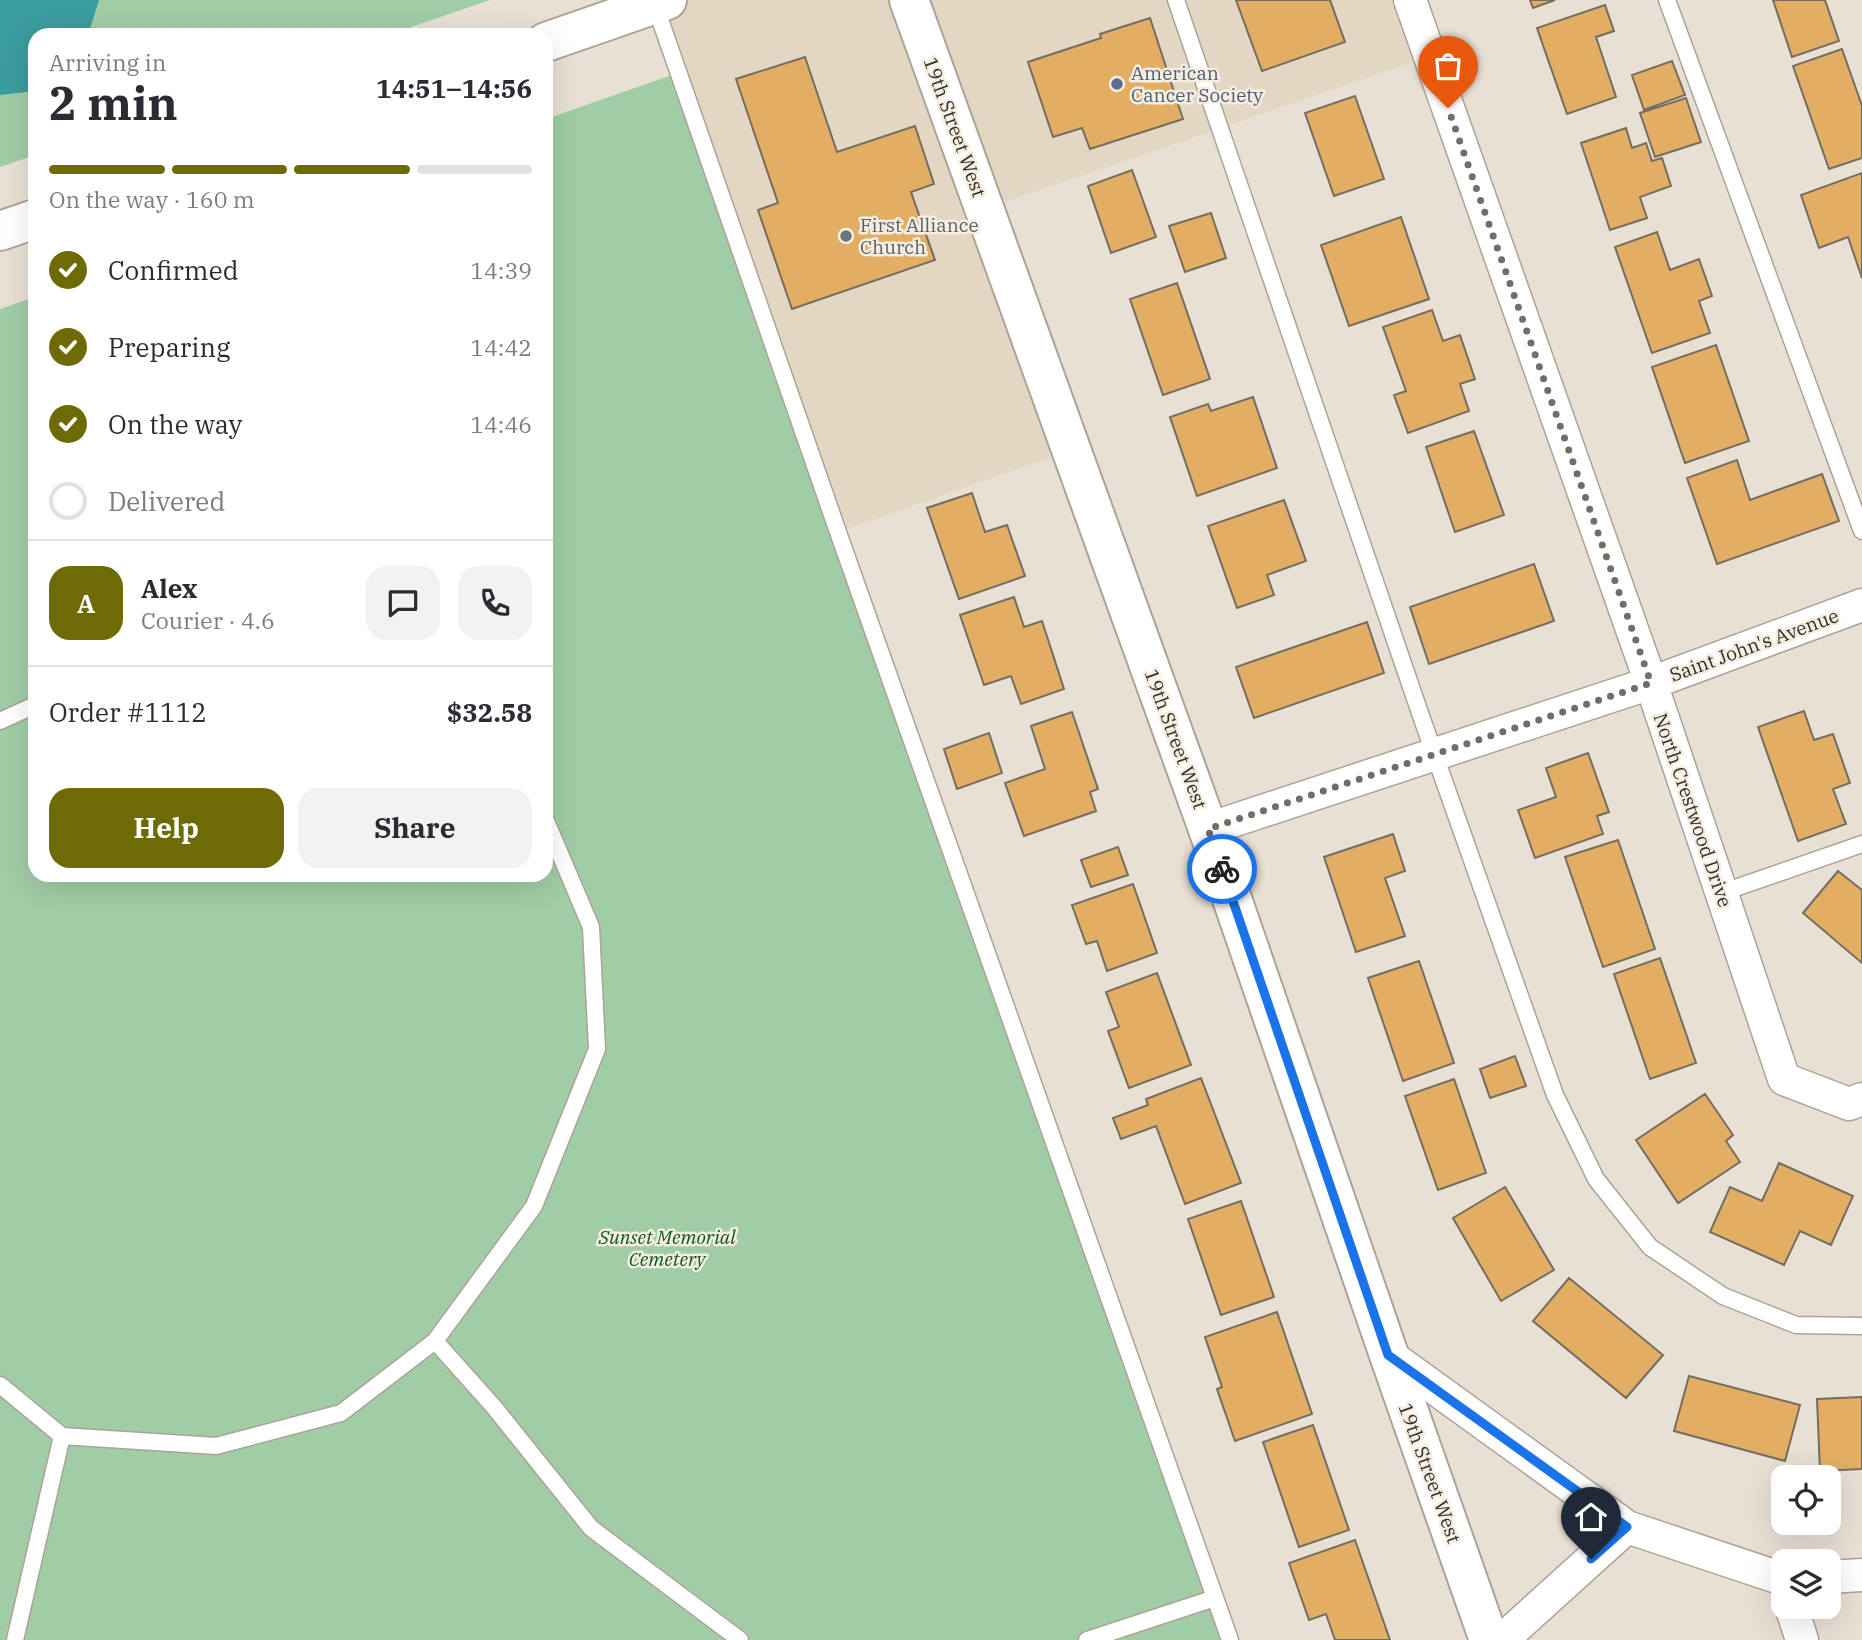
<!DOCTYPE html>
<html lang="en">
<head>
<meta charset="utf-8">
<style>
  :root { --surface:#fff; --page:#f2f2f3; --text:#2b2b33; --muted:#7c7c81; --line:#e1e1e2; --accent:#6e6a05 }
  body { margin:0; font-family:"IBM Plex Serif",serif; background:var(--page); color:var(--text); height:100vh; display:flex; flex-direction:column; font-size:26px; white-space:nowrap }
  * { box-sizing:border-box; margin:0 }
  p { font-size:23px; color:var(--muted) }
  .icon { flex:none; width:38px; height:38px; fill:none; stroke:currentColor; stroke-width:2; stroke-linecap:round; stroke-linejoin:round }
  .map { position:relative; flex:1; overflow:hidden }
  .drawer { position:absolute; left:28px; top:28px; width:525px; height:854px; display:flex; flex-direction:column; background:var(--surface); border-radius:21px; box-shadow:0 7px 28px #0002 }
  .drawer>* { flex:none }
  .buttons { position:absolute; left:1771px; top:1465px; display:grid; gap:14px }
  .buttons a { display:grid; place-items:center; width:70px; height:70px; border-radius:14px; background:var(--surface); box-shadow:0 7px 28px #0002; font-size:35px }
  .pin { position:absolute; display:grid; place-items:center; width:60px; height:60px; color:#fff; margin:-72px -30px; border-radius:50% 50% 50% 0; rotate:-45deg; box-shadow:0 0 7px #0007 }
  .pin .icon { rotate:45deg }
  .courier { position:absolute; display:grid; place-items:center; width:70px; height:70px; margin:-35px; border:5px solid #1a73e8; border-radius:50%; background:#fff; color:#222; box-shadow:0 2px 9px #0007 }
  .headline em { font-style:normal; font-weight:700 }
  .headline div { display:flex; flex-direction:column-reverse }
  .headline { display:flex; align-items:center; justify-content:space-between; height:119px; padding:0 21px }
  h1 { font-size:46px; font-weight:700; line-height:52px }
  .bar { display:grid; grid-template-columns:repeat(4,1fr); gap:10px 7px; align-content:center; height:84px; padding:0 21px }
  .bar i { height:9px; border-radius:5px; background:var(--line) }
  .bar .selected { background:var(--accent) }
  .bar p { grid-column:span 4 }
  .line { display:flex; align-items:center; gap:18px; padding:0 21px; border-top:2px solid var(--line) }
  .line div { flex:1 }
  .round { display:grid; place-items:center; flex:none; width:74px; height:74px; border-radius:21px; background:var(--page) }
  ol { padding:0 21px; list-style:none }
  li { display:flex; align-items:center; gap:21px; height:77px }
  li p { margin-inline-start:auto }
  li .icon { padding:7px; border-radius:50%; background:var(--accent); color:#fff; stroke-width:4 }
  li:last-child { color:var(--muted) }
  li i { width:38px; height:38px; border:4px solid var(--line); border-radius:50% }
  .button { display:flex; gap:14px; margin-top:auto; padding:14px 21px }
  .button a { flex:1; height:80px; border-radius:21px; background:var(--accent); color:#fff; font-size:28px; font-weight:700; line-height:80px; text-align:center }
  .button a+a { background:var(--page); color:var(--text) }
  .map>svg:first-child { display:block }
</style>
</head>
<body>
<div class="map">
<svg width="1862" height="1640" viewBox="0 0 1862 1640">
  <rect width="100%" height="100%" fill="#e9e0d4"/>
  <path fill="#e3d6c2" d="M644 0H1410L1430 56 985 209 1071 450 838 532Z"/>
  <path fill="#a0cda5" d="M0 0H490L388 35H35V155L0 167Z
    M672 75 1223 1640H0V309L35 297V875H546V119Z"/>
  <path fill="#3b9c9d" d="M0 0H99L88 35H35V91L0 95Z"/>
  <path fill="#e2ae63" stroke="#756d62" stroke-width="2" d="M1236 0H1330L1345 42 1262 71Z
    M1530 0H1555L1533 8Z
    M1773 0H1825L1839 41 1792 57Z
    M1605 5 1614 31 1596 37 1616 97 1567 114 1537 28Z
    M1150 18 1183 119 1090 149 1082 128 1053 137 1028 62 1101 38 1100 34Z
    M1842 49 1862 106V158L1829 169 1793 66Z
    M805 57 837 152 915 126 934 184 911 192 935 260 792 309 758 210 778 203 736 79Z
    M1672 61 1685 95 1644 110 1632 75Z
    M1355 96 1384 179 1334 196 1305 113Z
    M1686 98 1701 142 1655 157 1640 113Z
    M1626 128 1632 148 1646 143 1652 161 1662 158 1671 186 1640 197 1647 218 1610 230 1581 143Z
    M1132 170 1156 237 1111 253 1088 186Z
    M1862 173V278L1848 237 1819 248 1801 195Z
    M1211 213 1226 258 1185 272 1169 226Z
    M1401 217 1429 299 1349 326 1321 245Z
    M1657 232 1670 270 1699 259 1712 296 1699 301 1710 333 1652 353 1615 247Z
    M1177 283 1210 379 1163 395 1130 299Z
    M1432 310 1443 341 1460 335 1475 379 1460 384 1469 411 1408 433 1394 395 1406 391 1383 327Z
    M1716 345 1749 441 1685 463 1652 367Z
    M1253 397 1277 468 1197 496 1170 417 1208 404 1211 411Z
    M1474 431 1504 515 1455 532 1426 447Z
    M1737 460 1750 500 1822 474 1839 521 1717 564 1687 478Z
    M972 493 985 532 1007 525 1025 576 959 599 927 508Z
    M1284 500 1306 561 1267 575 1274 595 1237 608 1208 526Z
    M1534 564 1554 621 1429 664 1410 607Z
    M1014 597 1024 627 1042 621 1064 689 1021 704 1011 676 984 685 960 615Z
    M1367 622 1384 673 1254 718 1236 667Z
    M1804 711 1814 740 1833 734 1850 783 1833 789 1846 824 1798 841 1758 727Z
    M1072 712 1098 789 1090 792 1096 811 1024 836 1005 783 1045 769 1031 726Z
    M989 733 1002 773 957 789 944 749Z
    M1588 753 1609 812 1597 816 1603 834 1535 858 1518 810 1556 797 1546 768Z
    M1393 834 1405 871 1385 878 1405 936 1356 952 1324 857Z
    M1618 840 1655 949 1603 967 1565 857Z
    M1118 847 1128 875 1091 887 1081 860Z
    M1838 871 1862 890V963L1803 913Z
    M1133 884 1157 953 1107 971 1097 941 1086 944 1072 905Z
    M1660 958 1696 1063 1650 1079 1614 974Z
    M1419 961 1454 1063 1403 1081 1368 978Z
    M1157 973 1191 1065 1129 1088 1108 1031 1119 1027 1106 992Z
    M1515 1056 1526 1086 1490 1098 1480 1069Z
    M1201 1078 1241 1183 1185 1204 1156 1126 1121 1139 1113 1118 1148 1105 1146 1099Z
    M1454 1079 1486 1173 1438 1190 1405 1096Z
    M1705 1094 1733 1135 1726 1141 1740 1162 1678 1203 1636 1140Z
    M1779 1163 1853 1196 1831 1245 1800 1231 1784 1265 1710 1232 1730 1187 1762 1201Z
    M1505 1187 1554 1270 1501 1301 1453 1218Z
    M1241 1201 1274 1297 1221 1315 1188 1219Z
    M1569 1278 1663 1355 1626 1398 1533 1321Z
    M1277 1312 1312 1414 1235 1441 1217 1389 1222 1387 1205 1337Z
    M1689 1376 1800 1405 1785 1461 1674 1431Z
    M1862 1397V1469L1820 1471 1817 1399Z
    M1313 1425 1349 1530 1299 1547 1263 1442Z
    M1355 1540 1390 1640H1335L1326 1614 1309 1620 1289 1563Z"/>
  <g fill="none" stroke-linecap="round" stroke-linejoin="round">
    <g stroke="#aba397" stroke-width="19">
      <path id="service" d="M1176 0 1421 716 1555 1095 1596 1179 1650 1247 1723 1296 1796 1325 1862 1326
        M1667 0 1862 531
        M655 5 838 532 1230 1640
        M0 721 35 705
        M1721 893 1862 844
        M435 1341 494 1407 591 1528 740 1640
        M0 1385 62 1436
        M15 1640 62 1436 216 1446 341 1413 435 1341 534 1206 597 1049 591 927 546 821
        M1087 1640 1215 1598"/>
    </g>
    <g stroke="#aba397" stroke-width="35">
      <path id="minor" d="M1410 0 1651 683 1784 1079 1849 1104 1862 1099
        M1208 829 1651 683 1862 605
        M1389 1355 1627 1527 1783 1579
        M1829 1577 1862 1575
        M1791 1606 1802 1640
        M1502 1640 1627 1527"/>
    </g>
    <g stroke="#aba397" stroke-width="42">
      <path id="tertiary" d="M909 0 1208 829 1389 1355 1489 1640"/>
    </g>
    <g stroke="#aba397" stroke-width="42">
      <path id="secondary" d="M546 42 667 0
        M0 231 35 219"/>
    </g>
    <use href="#service" stroke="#fff" stroke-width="16"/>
    <use href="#minor" stroke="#fff" stroke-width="32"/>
    <use href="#tertiary" stroke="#fff" stroke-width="38"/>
    <use href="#secondary" stroke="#fff" stroke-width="38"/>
  </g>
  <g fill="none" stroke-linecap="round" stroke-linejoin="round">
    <path stroke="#726d66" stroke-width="7" stroke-dasharray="0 12.6" d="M1222 869 1208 829 1651 683 1448 108"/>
    <path stroke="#1a73e8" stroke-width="9" d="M1222 869 1388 1355 1627 1527 1591 1559"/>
  </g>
  <circle fill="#5c6f8a" stroke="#f6eee1" stroke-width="2.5" cx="1117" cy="84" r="7"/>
  <circle fill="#6b7280" stroke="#f6eee1" stroke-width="2.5" cx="846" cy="236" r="7"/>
  <g text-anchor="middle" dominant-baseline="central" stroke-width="5" stroke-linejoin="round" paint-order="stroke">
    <g font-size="19" fill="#4e5e75" stroke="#f6eee1" text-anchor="start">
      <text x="1131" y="73">American<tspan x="1131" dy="22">Cancer Society</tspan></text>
    </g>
    <g font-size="19" fill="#322f2a" stroke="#f6eee1">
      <text transform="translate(955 127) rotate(70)">19th Street West</text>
      <text transform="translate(1754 645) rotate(-20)">Saint John's Avenue</text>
      <text transform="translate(1176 739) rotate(70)">19th Street West</text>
      <text transform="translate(1693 810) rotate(71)">North Crestwood Drive</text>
      <text transform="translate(1430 1473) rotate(70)">19th Street West</text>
    </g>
    <g font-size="19" fill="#5b616d" stroke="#f6eee1" text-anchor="start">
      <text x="860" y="225">First Alliance<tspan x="860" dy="22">Church</tspan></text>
    </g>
    <g font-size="19" font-style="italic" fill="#065720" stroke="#f6eee1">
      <text x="667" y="1237">Sunset Memorial<tspan x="667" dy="22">Cemetery</tspan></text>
    </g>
  </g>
</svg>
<div class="buttons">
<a><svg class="icon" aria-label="locate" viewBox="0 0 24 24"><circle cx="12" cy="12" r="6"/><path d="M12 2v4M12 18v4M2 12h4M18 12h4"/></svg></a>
<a><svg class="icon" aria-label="layers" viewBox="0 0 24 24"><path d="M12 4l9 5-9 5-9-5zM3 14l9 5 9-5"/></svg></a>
</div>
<div class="pin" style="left:1448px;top:108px;background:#ea580c"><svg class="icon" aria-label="bag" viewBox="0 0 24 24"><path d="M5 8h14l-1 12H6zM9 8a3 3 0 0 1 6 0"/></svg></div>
<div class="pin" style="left:1591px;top:1559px;background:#1f2937"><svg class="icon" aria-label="home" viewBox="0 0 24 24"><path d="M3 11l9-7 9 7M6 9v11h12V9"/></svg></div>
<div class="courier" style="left:1222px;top:869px"><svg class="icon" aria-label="bike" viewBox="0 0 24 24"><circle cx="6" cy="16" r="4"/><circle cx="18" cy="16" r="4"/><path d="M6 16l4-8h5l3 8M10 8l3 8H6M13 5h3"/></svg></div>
<section class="drawer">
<div class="headline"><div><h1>2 min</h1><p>Arriving in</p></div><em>14:51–14:56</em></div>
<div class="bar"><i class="selected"></i><i class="selected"></i><i class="selected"></i><i></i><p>On the way · 160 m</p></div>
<ol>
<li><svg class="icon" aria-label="check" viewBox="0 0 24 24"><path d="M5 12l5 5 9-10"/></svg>Confirmed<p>14:39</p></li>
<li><svg class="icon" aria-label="check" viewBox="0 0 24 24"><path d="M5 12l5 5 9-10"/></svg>Preparing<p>14:42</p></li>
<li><svg class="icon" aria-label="check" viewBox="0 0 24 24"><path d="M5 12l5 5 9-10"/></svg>On the way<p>14:46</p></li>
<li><i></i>Delivered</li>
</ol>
<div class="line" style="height:126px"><b class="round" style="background:var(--accent);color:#fff">A</b><div><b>Alex</b><p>Courier · 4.6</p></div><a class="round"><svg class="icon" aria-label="chat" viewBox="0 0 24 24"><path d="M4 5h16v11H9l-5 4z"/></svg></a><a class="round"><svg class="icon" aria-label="phone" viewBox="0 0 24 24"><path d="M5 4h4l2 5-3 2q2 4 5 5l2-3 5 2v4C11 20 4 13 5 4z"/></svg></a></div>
<div class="line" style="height:91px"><div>Order #1112</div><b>$32.58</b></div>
<div class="button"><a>Help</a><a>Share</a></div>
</section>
</div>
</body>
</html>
